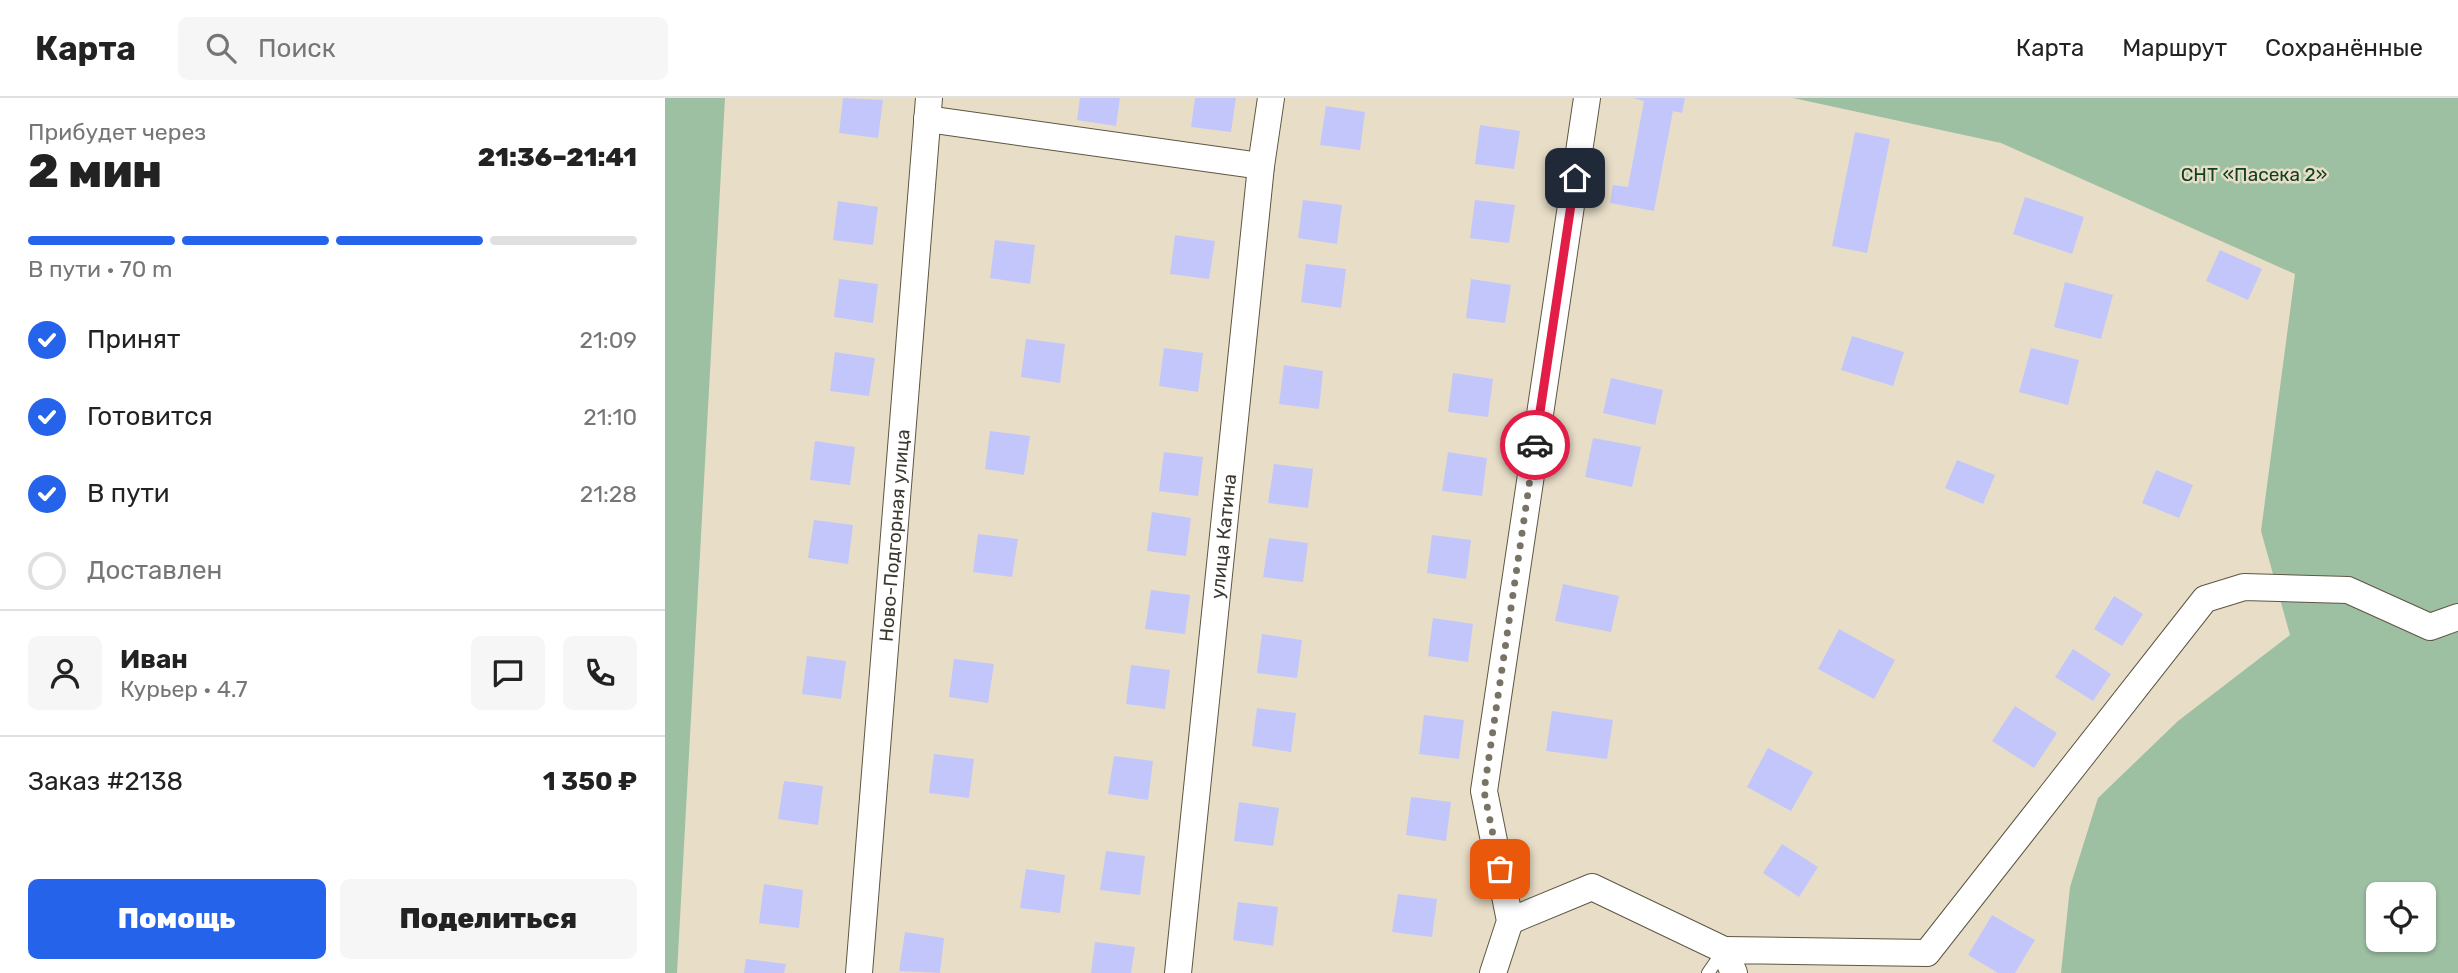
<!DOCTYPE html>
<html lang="ru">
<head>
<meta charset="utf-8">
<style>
  :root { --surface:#fff; --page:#f6f6f6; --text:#222; --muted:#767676; --line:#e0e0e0; --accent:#2563eb }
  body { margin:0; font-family:Rubik,sans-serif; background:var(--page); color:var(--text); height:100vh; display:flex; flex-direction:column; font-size:26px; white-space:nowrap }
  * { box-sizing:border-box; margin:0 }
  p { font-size:23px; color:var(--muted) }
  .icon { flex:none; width:38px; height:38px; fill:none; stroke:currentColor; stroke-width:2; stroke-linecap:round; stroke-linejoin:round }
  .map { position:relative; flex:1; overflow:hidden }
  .drawer { display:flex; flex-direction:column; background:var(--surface); width:665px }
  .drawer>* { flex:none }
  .tools { position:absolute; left:1701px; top:784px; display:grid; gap:14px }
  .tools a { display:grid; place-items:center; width:70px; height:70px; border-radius:10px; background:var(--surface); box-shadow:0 2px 5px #0004; font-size:35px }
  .pin { position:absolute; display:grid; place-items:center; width:60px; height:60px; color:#fff; margin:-30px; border-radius:14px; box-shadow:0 4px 10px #0006 }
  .courier { position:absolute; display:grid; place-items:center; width:70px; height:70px; margin:-35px; border:5px solid #e11d48; border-radius:50%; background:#fff; color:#222; box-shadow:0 2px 9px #0007 }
  .overview em { font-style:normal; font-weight:800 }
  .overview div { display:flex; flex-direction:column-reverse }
  .overview { display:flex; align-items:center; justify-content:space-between; height:119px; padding:0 28px }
  h1 { font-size:46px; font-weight:800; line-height:52px }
  .bar { display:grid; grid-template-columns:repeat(4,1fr); gap:10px 7px; align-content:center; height:84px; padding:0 28px }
  .bar i { height:9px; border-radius:5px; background:var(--line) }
  .bar .current { background:var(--accent) }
  .bar p { grid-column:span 4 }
  .line { display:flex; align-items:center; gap:18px; padding:0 28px; border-top:2px solid var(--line) }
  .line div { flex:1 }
  .round { display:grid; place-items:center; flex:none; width:74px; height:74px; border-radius:10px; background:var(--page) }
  ol { padding:0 28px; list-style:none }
  li { display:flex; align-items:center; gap:21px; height:77px }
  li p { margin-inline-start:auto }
  li .icon { padding:7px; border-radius:50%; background:var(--accent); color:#fff; stroke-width:4 }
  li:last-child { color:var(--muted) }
  li i { width:38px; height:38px; border:4px solid var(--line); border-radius:50% }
  .action { display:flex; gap:14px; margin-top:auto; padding:14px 28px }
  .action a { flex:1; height:80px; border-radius:10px; background:var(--accent); color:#fff; font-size:28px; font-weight:800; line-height:80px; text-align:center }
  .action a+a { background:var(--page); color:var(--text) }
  header { display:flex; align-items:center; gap:42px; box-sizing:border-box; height:98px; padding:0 35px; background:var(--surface); border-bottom:2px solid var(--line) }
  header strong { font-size:33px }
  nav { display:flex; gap:38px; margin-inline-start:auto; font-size:24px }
  .search { width:490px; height:63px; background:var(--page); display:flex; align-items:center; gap:18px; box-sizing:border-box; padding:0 24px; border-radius:10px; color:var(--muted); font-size:26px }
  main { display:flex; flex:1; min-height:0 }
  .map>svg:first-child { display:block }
</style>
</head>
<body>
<header>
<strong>Карта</strong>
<div class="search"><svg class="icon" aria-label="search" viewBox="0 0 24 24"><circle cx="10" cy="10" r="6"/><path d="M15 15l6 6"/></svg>Поиск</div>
<nav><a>Карта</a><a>Маршрут</a><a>Сохранённые</a></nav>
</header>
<main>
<section class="drawer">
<div class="overview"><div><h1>2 мин</h1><p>Прибудет через</p></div><em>21:36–21:41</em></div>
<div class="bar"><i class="current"></i><i class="current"></i><i class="current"></i><i></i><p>В пути · 70 m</p></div>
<ol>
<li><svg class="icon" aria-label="check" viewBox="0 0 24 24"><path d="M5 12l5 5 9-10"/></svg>Принят<p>21:09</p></li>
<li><svg class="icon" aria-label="check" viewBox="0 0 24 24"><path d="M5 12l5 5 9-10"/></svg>Готовится<p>21:10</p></li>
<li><svg class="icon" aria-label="check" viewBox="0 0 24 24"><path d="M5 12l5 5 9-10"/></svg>В пути<p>21:28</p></li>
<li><i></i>Доставлен</li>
</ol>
<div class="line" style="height:126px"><a class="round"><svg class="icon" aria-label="person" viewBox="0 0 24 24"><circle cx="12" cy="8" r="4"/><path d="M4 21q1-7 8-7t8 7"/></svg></a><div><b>Иван</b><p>Курьер · 4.7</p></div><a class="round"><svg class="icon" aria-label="chat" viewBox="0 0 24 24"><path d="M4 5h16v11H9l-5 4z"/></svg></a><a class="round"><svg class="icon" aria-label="phone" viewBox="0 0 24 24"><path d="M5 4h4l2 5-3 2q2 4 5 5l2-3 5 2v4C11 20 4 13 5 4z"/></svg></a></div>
<div class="line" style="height:91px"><div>Заказ #2138</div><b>1 350 ₽</b></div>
<div class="action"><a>Помощь</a><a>Поделиться</a></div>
</section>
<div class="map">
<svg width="1793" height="875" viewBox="0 0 1793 875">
  <rect width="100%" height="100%" fill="#e8dec8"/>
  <path fill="#9dbfa2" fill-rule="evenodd" d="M0 0H60L12 875H0Z
    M1128 0H1793V875H1396L1405 789 1433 700 1513 623 1625 537 1596 433 1630 176 1336 45ZM1713 796H1759V842H1713Z"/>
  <path fill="#c3c6fa" d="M178 0 218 2 213 40 174 35Z
    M415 0H455L451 28 412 22Z
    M530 0H571L566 34 526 29Z
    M968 0H1020L1017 15 1008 13 989 113 945 105 948 87 963 89 979 3Z
    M661 8 700 14 695 52 655 47Z
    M815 27 855 33 849 71 810 66Z
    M1190 34 1225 41 1202 155 1167 148Z
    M1360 99 1419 119 1407 156 1348 136Z
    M638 102 677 107 672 146 633 140Z
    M810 102 850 107 844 145 805 140Z
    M173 103 213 109 208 147 168 142Z
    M510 137 550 143 544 181 505 176Z
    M330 142 370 147 365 186 325 180Z
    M1555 152 1597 171 1583 202 1541 183Z
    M641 166 681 171 676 210 636 204Z
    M174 181 213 186 208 225 169 219Z
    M806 181 846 187 840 225 801 220Z
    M1400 184 1448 197 1436 241 1389 229Z
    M1187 238 1239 254 1228 288 1176 272Z
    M361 241 400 246 395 285 356 279Z
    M499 250 538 255 533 294 494 288Z
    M1366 250 1414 262 1403 307 1354 294Z
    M170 254 210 260 204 298 165 293Z
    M619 267 658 273 654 311 614 306Z
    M788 275 828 281 823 319 783 314Z
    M946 280 998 292 990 327 938 315Z
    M325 333 365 338 359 377 320 371Z
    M928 340 976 349 967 389 920 379Z
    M150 343 190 349 185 387 145 382Z
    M499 354 538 359 533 398 494 393Z
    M783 354 822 360 817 398 777 393Z
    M1292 362 1330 377 1318 406 1280 390Z
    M609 366 648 371 643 410 603 405Z
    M1491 372 1528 387 1514 420 1477 405Z
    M487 414 526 420 521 458 482 453Z
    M149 422 188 427 183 466 143 460Z
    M313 436 353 441 347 479 308 474Z
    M767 437 806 442 801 481 762 475Z
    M604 440 643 445 638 484 598 479Z
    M898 486 954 498 946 534 890 523Z
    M486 492 525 497 520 536 480 531Z
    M1449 498 1478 516 1457 548 1429 531Z
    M768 520 808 526 803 564 763 558Z
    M1174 531 1230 562 1209 601 1153 571Z
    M597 536 637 542 632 580 592 575Z
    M1408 551 1446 576 1428 603 1390 579Z
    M142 558 181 563 176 601 137 596Z
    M289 561 329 566 323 605 284 599Z
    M466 567 505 572 500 611 461 606Z
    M1350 608 1392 635 1369 670 1327 643Z
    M592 610 631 615 626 654 587 648Z
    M887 613 948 622 942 661 881 653Z
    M759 617 799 622 794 661 754 656Z
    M1103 650 1148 674 1126 713 1082 689Z
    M269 656 309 661 304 700 264 695Z
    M449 658 488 663 483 702 443 696Z
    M119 683 158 688 153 727 113 721Z
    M746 699 786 704 781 743 741 737Z
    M574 704 614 710 608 748 569 743Z
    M1117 746 1153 769 1134 799 1098 775Z
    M441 753 480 758 475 797 435 792Z
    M361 771 400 777 395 815 355 810Z
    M99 786 138 792 134 830 94 825Z
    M733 796 772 801 767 839 727 834Z
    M573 804 613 809 608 848 568 842Z
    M1327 817 1370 842 1350 875H1333L1303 857Z
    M240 834 279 840 275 875 234 873Z
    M430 844 470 849 466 875H426Z
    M81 861 121 866 119 875H79Z"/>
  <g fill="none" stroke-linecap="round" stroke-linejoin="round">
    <g stroke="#5e5643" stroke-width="14">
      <path id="service" d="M1043 875 1059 852"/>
    </g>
    <g stroke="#5e5643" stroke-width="28">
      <g id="minor">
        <path d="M262 21 596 68"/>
        <path d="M845 823 927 789 1059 852"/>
        <path id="s1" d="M194 875 264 0"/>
        <path id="s2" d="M513 875 596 68 606 0"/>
        <path d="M828 875 845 823 819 693 922 0"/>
        <path d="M1069 875 1059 852 1262 855 1540 501 1579 489 1683 492 1765 529 1793 519"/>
      </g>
    </g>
    <use href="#service" stroke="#fff" stroke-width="12"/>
    <use href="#minor" stroke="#fff" stroke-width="26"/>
  </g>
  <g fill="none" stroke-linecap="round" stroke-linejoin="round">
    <path stroke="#797365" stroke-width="7" stroke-dasharray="0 12.6" d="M835 771 819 693 870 347"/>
    <path stroke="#e11d48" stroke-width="9" d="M870 347 910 80"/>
  </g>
  <g text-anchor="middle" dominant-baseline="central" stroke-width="5" stroke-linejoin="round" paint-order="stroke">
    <g font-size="19" fill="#0e411d" stroke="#e8dec8">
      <text x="1589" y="76">СНТ «Пасека 2»</text>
    </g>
    <g font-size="19" fill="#3d3930" stroke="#e8dec8">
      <text stroke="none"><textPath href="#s1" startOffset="439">Ново-Подгорная улица</textPath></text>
      <text stroke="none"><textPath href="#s2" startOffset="439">улица Катина</textPath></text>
    </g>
  </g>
</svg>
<div class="tools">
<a><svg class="icon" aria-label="locate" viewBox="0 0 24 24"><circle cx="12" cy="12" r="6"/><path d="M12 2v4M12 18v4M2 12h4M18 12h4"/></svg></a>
</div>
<div class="pin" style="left:835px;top:771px;background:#ea580c"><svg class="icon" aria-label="bag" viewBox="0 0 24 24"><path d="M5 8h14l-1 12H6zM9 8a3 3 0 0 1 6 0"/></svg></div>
<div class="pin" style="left:910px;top:80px;background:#1f2937"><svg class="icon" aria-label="home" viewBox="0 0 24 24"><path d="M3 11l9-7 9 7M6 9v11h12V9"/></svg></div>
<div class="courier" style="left:870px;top:347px"><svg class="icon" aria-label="car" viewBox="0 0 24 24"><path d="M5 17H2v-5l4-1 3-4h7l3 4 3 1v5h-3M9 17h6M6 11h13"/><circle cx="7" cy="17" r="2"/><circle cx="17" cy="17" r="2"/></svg></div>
</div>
</main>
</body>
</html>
